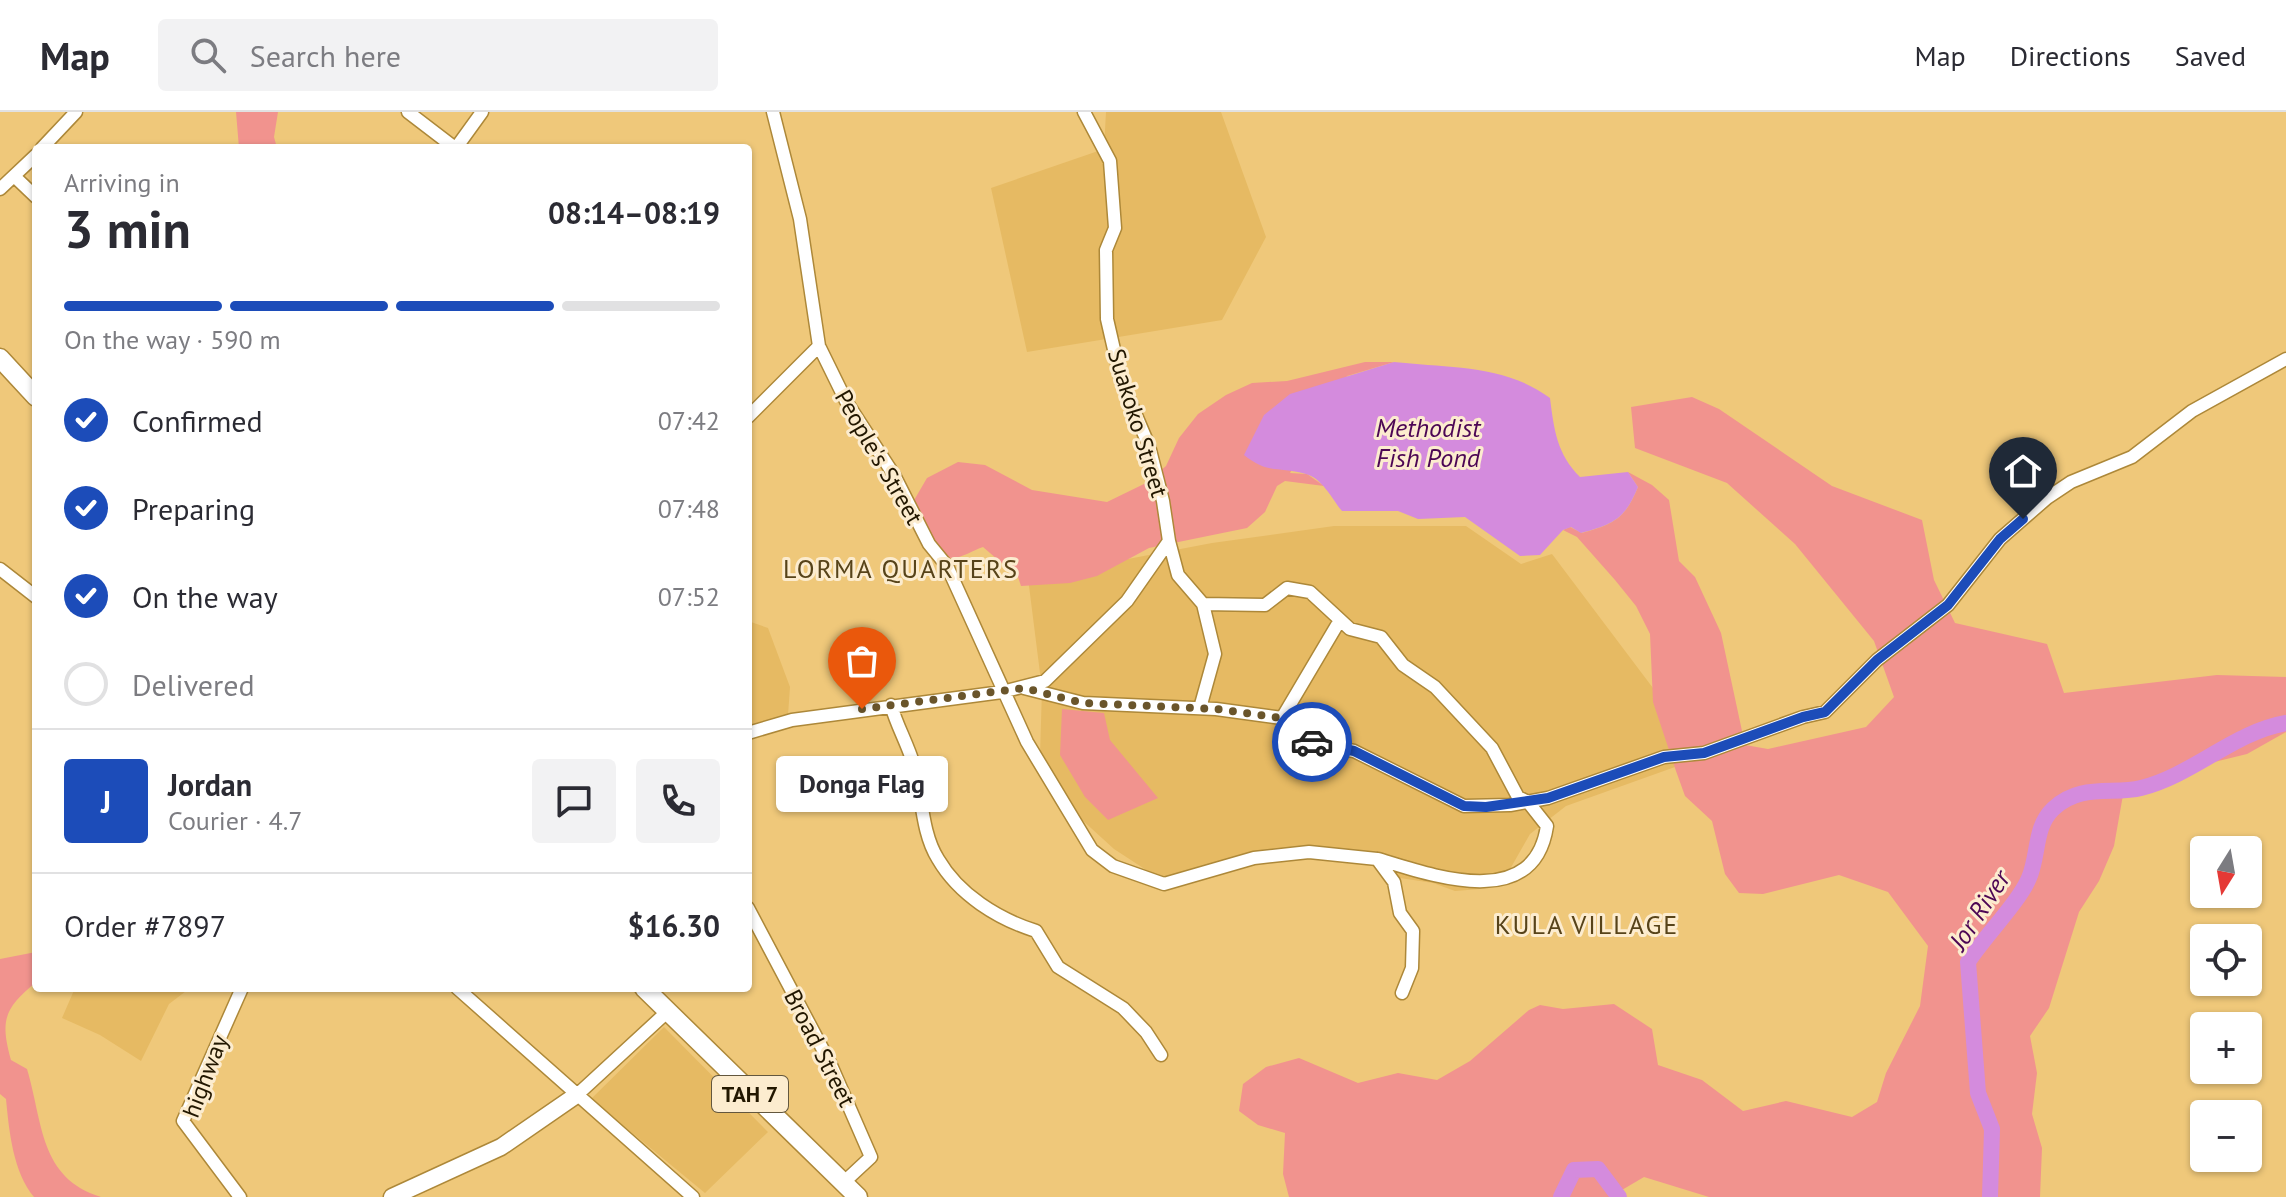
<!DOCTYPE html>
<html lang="en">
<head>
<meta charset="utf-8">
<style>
  :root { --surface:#fff; --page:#f2f2f3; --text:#2b2b33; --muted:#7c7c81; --line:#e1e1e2; --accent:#1c4cb9 }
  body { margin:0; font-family:"PT Sans",sans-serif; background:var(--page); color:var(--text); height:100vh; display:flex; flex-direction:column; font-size:30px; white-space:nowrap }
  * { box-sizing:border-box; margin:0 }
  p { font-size:26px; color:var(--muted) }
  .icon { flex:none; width:44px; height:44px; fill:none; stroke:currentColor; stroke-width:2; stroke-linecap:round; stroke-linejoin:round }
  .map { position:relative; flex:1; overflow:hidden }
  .side { position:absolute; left:32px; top:32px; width:720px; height:848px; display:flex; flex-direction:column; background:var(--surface); border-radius:8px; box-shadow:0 2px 6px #0004 }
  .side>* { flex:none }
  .needle { width:52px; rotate:191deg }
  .buttons { position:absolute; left:2190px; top:724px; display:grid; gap:16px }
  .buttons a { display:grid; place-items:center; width:72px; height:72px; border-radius:8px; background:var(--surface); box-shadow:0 2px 6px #0004; font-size:40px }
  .pin { position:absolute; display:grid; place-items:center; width:68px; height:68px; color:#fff; margin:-82px -34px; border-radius:50% 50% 50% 0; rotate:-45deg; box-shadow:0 0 8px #0007 }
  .pin .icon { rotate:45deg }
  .courier { position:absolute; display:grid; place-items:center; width:80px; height:80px; margin:-40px; border:6px solid #1c4cb9; border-radius:50%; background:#fff; color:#222; box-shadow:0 2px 10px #0007 }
  .bubble { position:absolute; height:56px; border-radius:8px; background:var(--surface); box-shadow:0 2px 6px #0004; font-size:26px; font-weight:600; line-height:56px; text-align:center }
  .head em { font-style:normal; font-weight:600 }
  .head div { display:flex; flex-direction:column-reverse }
  .head { display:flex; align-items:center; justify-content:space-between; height:136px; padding:0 32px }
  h1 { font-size:52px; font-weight:600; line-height:60px }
  .bar { display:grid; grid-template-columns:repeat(4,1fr); gap:12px 8px; align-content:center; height:96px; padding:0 32px }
  .bar i { height:10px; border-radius:6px; background:var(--line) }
  .bar .on { background:var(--accent) }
  .bar p { grid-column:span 4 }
  .line { display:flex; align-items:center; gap:20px; padding:0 32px; border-top:2px solid var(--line) }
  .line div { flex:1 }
  .round { display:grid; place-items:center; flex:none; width:84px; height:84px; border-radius:8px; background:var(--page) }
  ol { padding:0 32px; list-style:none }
  li { display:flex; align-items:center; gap:24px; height:88px }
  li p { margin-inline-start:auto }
  li .icon { padding:8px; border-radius:50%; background:var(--accent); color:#fff; stroke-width:4 }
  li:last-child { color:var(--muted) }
  li i { width:44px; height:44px; border:4px solid var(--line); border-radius:50% }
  header { display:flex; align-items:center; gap:48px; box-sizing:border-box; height:112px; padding:0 40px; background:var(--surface); border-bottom:2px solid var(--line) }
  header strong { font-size:38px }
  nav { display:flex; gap:44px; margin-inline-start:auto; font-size:28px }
  .search { width:560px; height:72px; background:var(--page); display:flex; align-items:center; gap:20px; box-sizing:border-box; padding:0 28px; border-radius:8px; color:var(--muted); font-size:30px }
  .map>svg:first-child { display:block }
</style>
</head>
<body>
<header>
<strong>Map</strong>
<div class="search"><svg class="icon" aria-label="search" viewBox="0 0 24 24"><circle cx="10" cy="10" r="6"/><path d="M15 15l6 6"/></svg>Search here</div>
<nav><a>Map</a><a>Directions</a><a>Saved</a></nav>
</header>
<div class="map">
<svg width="2286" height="1085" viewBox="0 0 2286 1085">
  <rect width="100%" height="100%" fill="#efc87a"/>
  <path fill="#e6ba63" d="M1106 0H1221L1266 125 1222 208 1027 240 991 76 1104 37Z
    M1334 414H1466L1521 452 1552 442 1662 588 1675 655 1566 694 1530 722 1505 766 1480 777 1455 779 1433 771 1387 764 1366 741 1272 743 1160 767 1114 737 1080 706 1040 644 1042 577 1028 466 1212 431Z
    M748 509 768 516 790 575 788 603 748 616Z
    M75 876H190L169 892 141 949 100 923 62 906Z
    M664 915 768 1020 705 1081 591 987Z"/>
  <path fill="#f1938e" d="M236 0H278L274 25 277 36H239Z
    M1365 250H1394L1347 264 1290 361 1307 362 1324 374 1285 369 1277 374 1265 400 1247 416 1149 436 1097 464 1070 471 1021 474 1018 465 983 435C974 438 961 446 953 446 928 446 920 408 913 390L927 366 958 350 985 353 1032 378 1107 390 1146 371 1166 354 1179 326 1198 302 1226 283 1252 271 1287 269Z
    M1692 285 1719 297 1832 374 1922 408 1934 468 1955 511 2047 532 2064 581 2217 563 2286 565V620L2247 642 2202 653 2123 683 2114 734 2099 769 2079 800 2049 896 2030 924 2037 961 2032 1002 2042 1036 2040 1085H1709L1644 1065 1610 1085H1289L1283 1062 1285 1021 1258 1013 1239 999 1243 972 1266 955 1299 946 1358 971 1398 961 1437 968 1470 949 1529 898 1540 893 1563 897 1614 892 1652 917 1658 953 1702 968 1743 999 1786 989 1852 1005 1877 990 1886 961 1920 894 1928 834 1888 780 1839 763 1763 782 1739 781 1725 762 1712 709 1685 684 1676 659 1653 590 1650 522 1636 494 1615 468 1577 425 1563 418 1570 415 1582 421C1614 412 1625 407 1638 375L1628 360 1652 373 1669 388 1679 449 1695 465 1721 521 1745 633 1768 637 1866 615 1894 585 1874 529 1795 432 1727 371 1635 336 1631 295Z
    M1062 597 1104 601 1110 628 1158 686 1108 708 1085 685 1060 643Z
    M36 840V870C4 897 0 908 11 948L27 957C43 1010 39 1066 101 1085H34C13 1060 9 1019 6 987L0 982V847Z"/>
  <path fill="#d48bdd" d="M1394 250C1448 256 1504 252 1550 286 1554 318 1557 342 1580 365L1628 360 1638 375C1625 407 1614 412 1581 421L1571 415 1563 418 1540 443 1520 444 1465 405 1418 407 1398 399H1342C1332 387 1322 366 1306 362 1278 354 1269 363 1244 343L1264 303 1290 282Z"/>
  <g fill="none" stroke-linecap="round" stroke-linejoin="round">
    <path stroke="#d48bdd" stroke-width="16" d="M1561 1085 1574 1058 1598 1057 1619 1085
      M1990 1085 1992 1017 1978 981 1968 850C1984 825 2019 790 2029 766 2039 743 2034 715 2053 697 2080 671 2113 683 2141 676 2193 663 2234 620 2286 611"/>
    <g stroke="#ad8839" stroke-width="15">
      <path id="minor" d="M408 0 455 36
        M773 0 800 107 819 234 846 289 894 363 929 432 947 454 1027 630 1092 738 1113 754 1164 772 1254 746 1309 740 1377 747 1394 770 1400 801 1413 819 1412 856 1402 881
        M42 36 76 0
        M456 36 482 0
        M15 65 36 85
        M0 77 36 43
        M748 305 819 234
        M1169 429 1178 463 1203 492 1265 493 1287 476 1310 480 1350 517 1381 525 1403 553 1435 575 1492 636 1518 685 1528 690 1547 714C1534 801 1431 763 1378 747
        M0 457 36 485
        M1024 576 1083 591 1216 597 1282 606 1315 632 1354 639 1464 694 1510 693 1548 686 1664 645 1704 641 1803 605 1825 600 1877 548 1948 493 2000 427 2047 386 2071 370 2132 345 2192 299 2286 247
        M891 593C897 615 909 634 915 657 922 685 922 722 938 747 959 783 998 807 1036 819L1058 855 1123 896 1146 920 1161 943
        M1200 596 1215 542 1203 492
        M1282 606 1340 508
        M748 621 792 608 1002 580 1045 569 1127 489 1169 429 1163 389 1149 334 1121 268 1107 207 1106 138 1115 116 1110 49 1084 0
        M748 796 830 951 871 1045 843 1071
        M457 876 693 1085
        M578 982 667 900
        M240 1085 183 1009 242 876"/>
    </g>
    <g stroke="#ad8839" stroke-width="19">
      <path id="major" d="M392 1085 501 1035 578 982"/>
    </g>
    <g stroke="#ad8839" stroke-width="21">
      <path id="highway" d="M0 246 36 285
        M644 876 858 1085"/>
    </g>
    <use href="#minor" stroke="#fff" stroke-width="12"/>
    <use href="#major" stroke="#fff" stroke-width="16"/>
    <use href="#highway" stroke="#fff" stroke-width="18"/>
  </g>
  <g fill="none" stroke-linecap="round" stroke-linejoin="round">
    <path stroke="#6a552b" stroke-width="8" stroke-dasharray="0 14.4" d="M862 597 1024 576 1083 591 1216 597 1282 606 1312 630"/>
    <path stroke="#1c4cb9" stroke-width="10" d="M1312 630 1354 639 1464 694 1486 695 1548 686 1664 645 1704 641 1803 605 1825 600 1877 548 1948 493 2000 427 2023 407"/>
  </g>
  <g text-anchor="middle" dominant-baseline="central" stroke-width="6" stroke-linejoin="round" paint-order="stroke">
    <rect fill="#fceccf" stroke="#63573e" stroke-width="2" x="712" y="964" width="76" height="36" rx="6"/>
    <g font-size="22" font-weight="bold" fill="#221700">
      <text x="750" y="982">TAH 7</text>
    </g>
    <g font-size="24" fill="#221700" stroke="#fceccf">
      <text transform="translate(1138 311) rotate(73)">Suakoko Street</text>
      <text transform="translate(879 345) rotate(60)">People's Street</text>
      <text transform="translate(820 936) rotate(63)">Broad Street</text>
      <text transform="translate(205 964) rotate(-69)">highway</text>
    </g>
    <g font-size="26" font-style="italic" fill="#4c0654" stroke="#fceccf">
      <text x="1428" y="315">Methodist<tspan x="1428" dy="30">Fish Pond</tspan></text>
      <text transform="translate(1979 798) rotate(-57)">Jor River</text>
    </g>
    <g font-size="26" letter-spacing="2" fill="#574319" stroke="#fceccf">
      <text x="901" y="456">LORMA QUARTERS</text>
      <text x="1587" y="812">KULA VILLAGE</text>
    </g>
  </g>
</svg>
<div class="buttons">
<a><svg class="needle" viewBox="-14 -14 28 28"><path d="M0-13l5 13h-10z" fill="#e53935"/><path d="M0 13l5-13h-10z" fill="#7c7c81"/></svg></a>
<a><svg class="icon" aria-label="locate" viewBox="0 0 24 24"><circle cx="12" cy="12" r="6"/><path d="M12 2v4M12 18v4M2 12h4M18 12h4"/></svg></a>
<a>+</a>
<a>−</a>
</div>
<div class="pin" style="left:862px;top:597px;background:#ea580c"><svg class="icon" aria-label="bag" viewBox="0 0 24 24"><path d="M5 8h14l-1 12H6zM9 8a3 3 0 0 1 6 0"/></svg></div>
<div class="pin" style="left:2023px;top:407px;background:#1f2937"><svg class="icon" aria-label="home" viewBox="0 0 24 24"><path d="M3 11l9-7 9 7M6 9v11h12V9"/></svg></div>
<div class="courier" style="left:1312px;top:630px"><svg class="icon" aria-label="car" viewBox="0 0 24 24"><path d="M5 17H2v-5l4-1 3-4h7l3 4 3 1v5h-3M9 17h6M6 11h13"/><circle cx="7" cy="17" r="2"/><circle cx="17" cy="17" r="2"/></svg></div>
<div class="bubble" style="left:776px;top:644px;width:172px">Donga Flag</div>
<section class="side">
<div class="head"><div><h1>3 min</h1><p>Arriving in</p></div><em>08:14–08:19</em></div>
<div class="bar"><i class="on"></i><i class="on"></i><i class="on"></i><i></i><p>On the way · 590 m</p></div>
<ol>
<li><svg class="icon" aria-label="check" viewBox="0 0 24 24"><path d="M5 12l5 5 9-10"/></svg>Confirmed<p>07:42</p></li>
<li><svg class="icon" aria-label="check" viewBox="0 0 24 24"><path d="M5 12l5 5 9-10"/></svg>Preparing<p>07:48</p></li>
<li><svg class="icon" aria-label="check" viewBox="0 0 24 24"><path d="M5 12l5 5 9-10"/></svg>On the way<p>07:52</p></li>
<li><i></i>Delivered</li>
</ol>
<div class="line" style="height:144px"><b class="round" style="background:var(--accent);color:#fff">J</b><div><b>Jordan</b><p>Courier · 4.7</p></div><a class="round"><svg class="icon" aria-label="chat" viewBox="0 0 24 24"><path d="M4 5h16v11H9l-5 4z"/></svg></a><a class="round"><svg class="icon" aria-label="phone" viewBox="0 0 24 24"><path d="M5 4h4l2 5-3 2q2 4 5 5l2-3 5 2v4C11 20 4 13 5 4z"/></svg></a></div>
<div class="line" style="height:104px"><div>Order #7897</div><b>$16.30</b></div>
</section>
</div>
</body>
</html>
